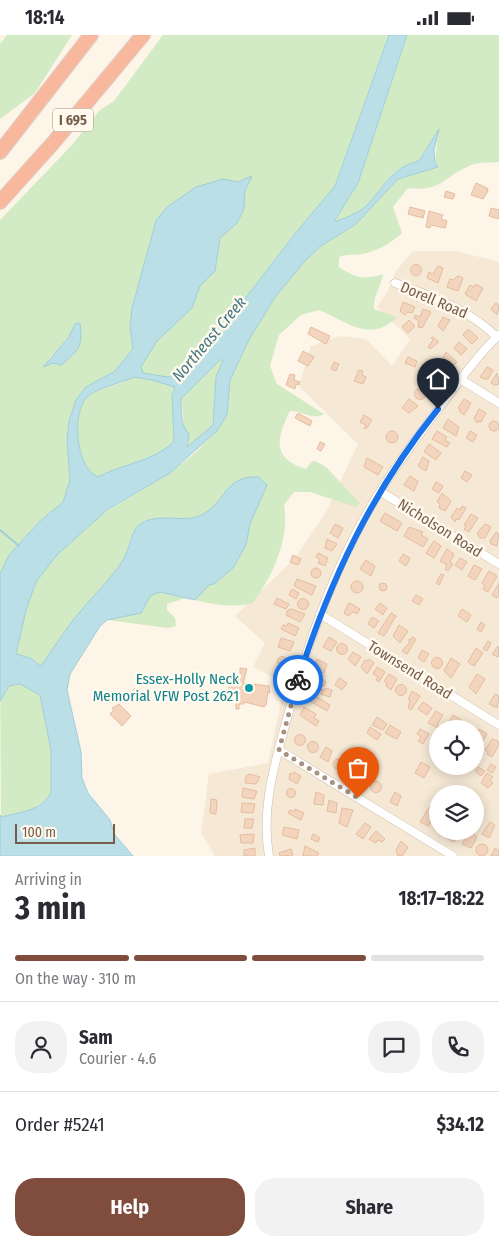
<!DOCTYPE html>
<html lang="en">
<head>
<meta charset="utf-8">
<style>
  :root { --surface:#fff; --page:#f2f2f3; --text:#2b2b33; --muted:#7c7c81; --line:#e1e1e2; --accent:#804c3d }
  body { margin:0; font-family:"Fira Sans Condensed",sans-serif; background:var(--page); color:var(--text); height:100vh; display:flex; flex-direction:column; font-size:19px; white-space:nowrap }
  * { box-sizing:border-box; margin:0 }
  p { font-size:16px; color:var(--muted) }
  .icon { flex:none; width:28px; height:28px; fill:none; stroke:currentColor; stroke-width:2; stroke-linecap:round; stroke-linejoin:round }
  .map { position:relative; height:821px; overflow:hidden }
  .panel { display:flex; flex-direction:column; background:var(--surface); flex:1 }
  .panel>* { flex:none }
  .buttons { position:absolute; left:429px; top:685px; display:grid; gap:10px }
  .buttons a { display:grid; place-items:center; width:55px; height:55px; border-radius:50%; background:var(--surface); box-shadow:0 2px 12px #0003; font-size:25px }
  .scale { position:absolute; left:15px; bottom:12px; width:100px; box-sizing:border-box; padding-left:5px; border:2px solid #785c4a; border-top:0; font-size:14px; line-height:18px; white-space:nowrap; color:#785c4a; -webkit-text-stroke:4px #fff9ee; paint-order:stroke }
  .pin { position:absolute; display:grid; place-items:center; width:42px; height:42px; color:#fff; margin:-51px -21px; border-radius:50% 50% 50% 0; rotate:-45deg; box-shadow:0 0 5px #0007 }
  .pin .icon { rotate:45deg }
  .courier { position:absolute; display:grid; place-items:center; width:50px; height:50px; margin:-25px; border:4px solid #1a73e8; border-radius:50%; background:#fff; color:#222; box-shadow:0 1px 6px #0007 }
  .head em { font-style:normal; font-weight:700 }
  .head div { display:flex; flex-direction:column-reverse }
  .head { display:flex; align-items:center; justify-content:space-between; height:85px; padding:0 15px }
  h1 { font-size:32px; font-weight:700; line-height:38px }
  .bar { display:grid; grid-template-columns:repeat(4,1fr); gap:8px 5px; align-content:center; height:60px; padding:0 15px }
  .bar i { height:6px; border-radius:4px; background:var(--line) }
  .bar .selected { background:var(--accent) }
  .bar p { grid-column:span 4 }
  .line { display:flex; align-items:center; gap:12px; padding:0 15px; border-top:1px solid var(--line) }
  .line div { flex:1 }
  .round { display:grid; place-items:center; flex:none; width:52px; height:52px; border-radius:20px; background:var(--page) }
  .action { display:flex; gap:10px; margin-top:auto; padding:10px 15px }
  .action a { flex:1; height:58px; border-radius:20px; background:var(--accent); color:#fff; font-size:20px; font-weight:700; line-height:58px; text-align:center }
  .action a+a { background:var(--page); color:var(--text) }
  .status { display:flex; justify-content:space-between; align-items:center; height:35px; padding:0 25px; background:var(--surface); direction:ltr }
  .status svg { height:14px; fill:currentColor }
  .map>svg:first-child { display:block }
</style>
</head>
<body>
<div class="status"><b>18:14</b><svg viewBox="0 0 49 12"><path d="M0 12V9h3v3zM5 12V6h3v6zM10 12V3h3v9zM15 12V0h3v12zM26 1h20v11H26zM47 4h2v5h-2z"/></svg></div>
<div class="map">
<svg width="499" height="821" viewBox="0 0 499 821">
  <rect width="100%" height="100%" fill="#fdf5e7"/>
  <path fill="#f5e8d5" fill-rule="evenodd" d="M413 216H456L499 227V821H215L201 798 209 739 268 728 285 648 253 632 265 608 235 581 295 523 326 477 358 409 299 351 311 311 340 301 366 304 392 331 410 304 377 272 387 257 396 236ZM438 694H475V731H438ZM438 759H475V796H438Z"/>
  <path fill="#d3ebc4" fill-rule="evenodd" d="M7 0H72L35 58 0 84V9Z
    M163 0H389L335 151 294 200 208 313 180 340 172 361 175 406 172 417 81 459 91 439C78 422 70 379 87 362 95 354 113 351 124 347L134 314 115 336 86 352 69 386 67 406 70 445 63 467 40 486 9 520 0 539V185L71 111 100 75 114 66ZM75 290 70 323 50 328 48 325 69 302Z
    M407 0H499V127C490 128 479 127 471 130 444 141 443 157 408 153L393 172 402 198C391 208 378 216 362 219 352 221 349 218 339 222V232C355 243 365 245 383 239 381 252 373 261 374 274L397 282C370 309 348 287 319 275L301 280 279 300 270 331 277 349 324 379C313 386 301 375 290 376 276 404 272 424 306 434L311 427 315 426 326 432 360 468 356 472 310 457H294L284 470C290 504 273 540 253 568 233 573 215 570 195 565L209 549H213L206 543 198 559 167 569V575L175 583 176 591 168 593 107 585 100 591 70 639 67 655 81 717 82 743 93 772 110 804 122 821H55C45 800 51 781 69 766L74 775 78 773 79 768 75 712 63 661 62 647 66 611 95 574 94 569 64 606 50 634 58 644C54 663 63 679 67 698 71 718 72 739 71 760L49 763 29 776 1 782 0 618 14 578 40 527 59 517 42 519 64 490 84 486 102 479 170 438 195 418 217 396 227 380 230 345 250 303 276 261 304 227 321 211 356 189 398 144 438 132 435 128 438 96 419 126C386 134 386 152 366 172 358 179 343 183 334 188L358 148ZM11 627 48 658C36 655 13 638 11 627Z
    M220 325H223L216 342 213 390 187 413 181 364Z"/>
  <path fill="#badfe7" stroke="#a0ced9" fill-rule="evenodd" d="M389 0H407L358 148 334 187C343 184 359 178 366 171 385 152 390 133 419 126L439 94 434 115 435 128 438 132 398 144 356 189 321 211 304 227 276 261 250 303 230 345 227 380 217 396 170 438 107 475 57 520 36 547 26 575 16 619 30 623 41 631C55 611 68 590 84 572 98 556 112 542 123 525 130 515 130 498 139 490 159 475 186 491 205 478 227 464 226 440 259 442L267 450 250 489 246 510 233 533 214 549 209 550 195 565 160 557 150 561 141 578 107 585 100 591 70 639 67 655 81 717 82 743 88 758 110 785 115 800 133 821H0V780L1 782C18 778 44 775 51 757V715L40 660 20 649 9 651 0 666V539L9 520 40 486 63 467 70 445 67 406 69 386 76 365 86 352 115 336 133 314 130 292 132 273 156 186 167 172 196 152 223 144 238 147 252 141 245 156 244 174 237 188 220 203 215 236 200 251 192 273 157 306 141 332 143 338 168 342 180 340 193 328 221 295 294 200 335 151ZM220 325H223L216 342 213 390 187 412 189 399C181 391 181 376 181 364ZM134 342 152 345 175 352 172 361 174 406C158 425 122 429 98 442 76 433 71 379 87 362 96 353 122 348 134 342Z
    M80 288C83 312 79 315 61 330L53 328 43 332 69 302 75 289Z"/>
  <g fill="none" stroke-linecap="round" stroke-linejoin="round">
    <path stroke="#a0ced9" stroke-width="2" d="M0 495 19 511"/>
  </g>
  <path fill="#f3d5be" stroke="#e6bc9e" d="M476 148 487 153 488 156 483 164 471 160Z
    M446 156 455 159 453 164 444 162Z
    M410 172 425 176 423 183 408 179Z
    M491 173 499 175V184L489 181Z
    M429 176 443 180 441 184 447 186 445 193 431 190 430 193 426 192Z
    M410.5 235a5.5 5.5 0 1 1 11 0a5.5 5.5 0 1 1-11 0Z
    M438 231 443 233 438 248 427 243 429 237 433 239Z
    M458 241 463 243 458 256 447 252 450 244 453 245Z
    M476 249 483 253 476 266 465 259 470 250 474 252Z
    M403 267 415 272 412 278 408 277 405 280 400 276Z
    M496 268 499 271 497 280 491 274Z
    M423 274 431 277 422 293 418 292 419 286 414 283 415 280 420 282Z
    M443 282 450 285 443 296 438 291Z
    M409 285 415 291 408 298 402 292Z
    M311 292 330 301 326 309 308 299Z
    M468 294 478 303 472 309 463 300Z
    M433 302 439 307 430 314 428 312 433 305 431 303Z
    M459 307 467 314 461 320 454 313Z
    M303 316 314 322 308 331 298 326Z
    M446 317 457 327 451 332 443 323Z
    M408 322 417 326 415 332 405 328Z
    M334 327 339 329 336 336 331 334Z
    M430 330 434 333 436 330 444 337 439 343 427 334Z
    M487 332 493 335 488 344H484L480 342Z
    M359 335 363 336 362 340 366 342 363 349 354 346Z
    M497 338 499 349 494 350 491 348Z
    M290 339 295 340 294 345 300 347 299 350 296 349 295 354 286 350Z
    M428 340 436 347 431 353 423 347 424 342Z
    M414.5 359a5.5 5.5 0 1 1 11 0a5.5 5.5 0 1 1-11 0Z
    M409 364 418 371 409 378 402 373Z
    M464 364 471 368 464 380 459 376 460 374 458 373Z
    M479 374 486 378 481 387 478 386 477 388 474 383Z
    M298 378 312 386 310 391 295 383Z
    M364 380 372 385 366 394 364 393 366 390 360 387Z
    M448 384 459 392 456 401 443 393Z
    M489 391a5 5 0 1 1 10 0a5 5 0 1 1-10 0Z
    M437 396 447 402 445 405 450 408 447 412 432 404Z
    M470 396 477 400 473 407 466 403Z
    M386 402a6 6 0 1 1 12 0a6 6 0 1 1-12 0Z
    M320 407 325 409 321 416 317 414Z
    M429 409 441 418 436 425 424 417Z
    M423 422 429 426 426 436 418 431Z
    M367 423 383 432 378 440 364 432Z
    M465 436 472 440 467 447 461 443Z
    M410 441 418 446 414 456 404 450Z
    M436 447 443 451 439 458 432 454Z
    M442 458 451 466 445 476 439 473 440 469 437 467Z
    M462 471 466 473 459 485 456 484 455 487 451 482 457 473 460 475Z
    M385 478 402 488 397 496 380 486Z
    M471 479 478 483 469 497 464 494 466 492 464 490Z
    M335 489 343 493 338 503 330 498Z
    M485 489 491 492 485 503H480L477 498Z
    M409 492 423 497 421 500 428 504 423 512 404 501Z
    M496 497 499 499 497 511 491 509 490 506Z
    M327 504 337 509 332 516 325 513Z
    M434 506 441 511 434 523 426 518Z
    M447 514 454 519 450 527 453 529 448 536 445 534 447 530 440 526Z
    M318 518 328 523 325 531 318 528 320 525 316 522Z
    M403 519 410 523 406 531 399 526Z
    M293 520 301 524 298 530 290 527Z
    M460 523 467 527 462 535 455 530Z
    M366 525 375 531 371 541 360 534Z
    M474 530 482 534 475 545 468 541Z
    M311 538a5 5 0 1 1 10 0a5 5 0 1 1-10 0Z
    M489 536 497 541 488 557 483 554 485 551 482 548Z
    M441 539 444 540 439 550 436 548Z
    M297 544 316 551 312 560 294 551Z
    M351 552a6 6 0 1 1 12 0a6 6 0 1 1-12 0Z
    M379 552a4 4 0 1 1 8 0a4 4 0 1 1-8 0Z
    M499 548V560L497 563 492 560Z
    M292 554 299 558 296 564 289 560Z
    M416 560 423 564 419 570 412 566Z
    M277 563 289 569 286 574 274 569Z
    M297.5 569a5.5 5.5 0 1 1 11 0a5.5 5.5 0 1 1-11 0Z
    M350 568 360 574 357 579 353 577 348 581 344 578 348 569Z
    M380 568 387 573 383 580 375 574Z
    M292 574 305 579 300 587 286 580 288 575Z
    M462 574 471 580 467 587 458 581Z
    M391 578 396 581 384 601 378 598Z
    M372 582 379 586 374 593 368 589Z
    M481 587 485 590 481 597 477 594Z
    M288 588 299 593 295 601 281 594 283 590 287 591Z
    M399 590 408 596 400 608 393 601Z
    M329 602 337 607 331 616 323 612Z
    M412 602 416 604 407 619 402 616 409 608V604L411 605Z
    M281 603 294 607 290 616 278 612Z
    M488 606 491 608 487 616 483 614Z
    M336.5 614a5.5 5.5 0 1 1 11 0a5.5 5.5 0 1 1-11 0Z
    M498 611 499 621 498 622 492 619Z
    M476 613 483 618 474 631 468 627Z
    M422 615 429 619 424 627 418 623Z
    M353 617 361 622 355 631 348 624Z
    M277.5 626a4.5 4.5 0 1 1 9 0a4.5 4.5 0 1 1-9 0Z
    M431.5 628a5.5 5.5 0 1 1 11 0a5.5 5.5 0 1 1-11 0Z
    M451 623 460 629 451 643 444 636Z
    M317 624 327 629 324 638 313 634Z
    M369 624 374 628 367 639 361 632 365 625 367 626Z
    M377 632 385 637 379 647 376 645 378 642 373 639Z
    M240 633 247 634 243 648 269 651 270 658 268 657 266 670 264 672 245 667 244 669H239V674H236V665L227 664 230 646 234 644 235 640 240 641Z
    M389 639 397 644 391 655 386 651 387 648 384 646Z
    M477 639 485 644 476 659 469 652Z
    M310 641 321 643 326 647 324 651 310 650Z
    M339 643 347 648 342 655 335 650Z
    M395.5 655a5.5 5.5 0 1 1 11 0a5.5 5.5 0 1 1-11 0Z
    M135 653 144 662 140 668 129 659Z
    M326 653 332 655 330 662 321 659 322 654 325 655Z
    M412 656 420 661 411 675 408 673 410 665 408 664Z
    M495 659 499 661 497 673 489 669Z
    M315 661 330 670 327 676 310 666Z
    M423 667 432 673 427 680 418 674Z
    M119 669 131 681 122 691 110 679 114 675 112 673Z
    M304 672 316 679 314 683 319 686 316 691 300 680Z
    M436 676 443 680 437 690 441 692 440 694 428 688Z
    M453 680 461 685 456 694 446 691Z
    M377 682 387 689 383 695 372 690Z
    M390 690 401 697 397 704 385 698Z
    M370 692 381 699 377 705 367 698Z
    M420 694 429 699 423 709 418 706 421 702 417 699Z
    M479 694 487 699 479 712 475 709V701Z
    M294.5 705a5.5 5.5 0 1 1 11 0a5.5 5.5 0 1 1-11 0Z
    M492 704 498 706 499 710 492 722 487 719 488 717 485 715Z
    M307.5 712a5.5 5.5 0 1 1 11 0a5.5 5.5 0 1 1-11 0Z
    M326 712 332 716 328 727 320 722Z
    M333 729a5 5 0 1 1 10 0a5 5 0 1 1-10 0Z
    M421 727 430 732 424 743 415 738Z
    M491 729 496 732 492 738 487 735Z
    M346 737a5 5 0 1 1 10 0a5 5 0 1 1-10 0Z
    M478 732 485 736 481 741 475 736Z
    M294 737 301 741 297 749 289 744 290 738 292 739Z
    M363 737 370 744 366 751 359 749 358 746Z
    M487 738 493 742 490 745 493 748 488 753 481 748Z
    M250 739 260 742 256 749 245 748 246 741Z
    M370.5 752a5.5 5.5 0 1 1 11 0a5.5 5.5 0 1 1-11 0Z
    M243 753 257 756 254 764 242 762Z
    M286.5 758a4.5 4.5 0 1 1 9 0a4.5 4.5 0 1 1-9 0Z
    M316 757 324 760 323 770 314 769Z
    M395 757 401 761 397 771 390 767Z
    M211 764 217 765 216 779 210 778Z
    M329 765 337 768 336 778 327 776Z
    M242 768 255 769 253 778 241 777Z
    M430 771 436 775 433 780 435 781 428 791 420 787Z
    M342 773 353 775 347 792 339 788Z
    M295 774 304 778 301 785 288 778 290 775 294 777Z
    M477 779 483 783 476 793 475 783Z
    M245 784H254L252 793H244Z
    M490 787 495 790 489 803 482 799Z
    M365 788 371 792 363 804 356 799Z
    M284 792 299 795 297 804 282 800Z
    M376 796 385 804 382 807 378 805 376 808 369 804Z
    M449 796H462L454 807 446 803Z
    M469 797 477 802 471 813 462 809Z
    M254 799 253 808H241L240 800Z
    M313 799 320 803 318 807 311 804Z
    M401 806 408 812 403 820 398 821 396 815Z
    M476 815a6 6 0 1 1 12 0a6 6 0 1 1-12 0Z
    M305 811 319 818 317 821H303Z
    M255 813V821H247V819L244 821V815Z
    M495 813 499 816V821H491Z
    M291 814 293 820 280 821 279 818Z"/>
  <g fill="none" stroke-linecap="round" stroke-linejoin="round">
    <g stroke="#cfbdac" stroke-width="9">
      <path id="street" d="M395 248C432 261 468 274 497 302
        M460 344 499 368
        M381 457 499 529
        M320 579 499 690
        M279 715 453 821
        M269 821C261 775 274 731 286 687 305 619 327 551 361 489 383 448 411 410 439 373 458 348 476 322 499 300"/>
    </g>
    <g stroke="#dcd5d0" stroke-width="16">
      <path id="highway" d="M0 117 91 0
        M0 167 53 108 143 0"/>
    </g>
    <use href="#street" stroke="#fff" stroke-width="8"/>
    <use href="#highway" stroke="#f8b89d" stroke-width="14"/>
  </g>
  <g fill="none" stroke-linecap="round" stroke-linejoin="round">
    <path stroke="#a79281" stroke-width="5" stroke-dasharray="0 9" d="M298 645 279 715 358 763"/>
    <path stroke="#1a73e8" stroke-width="6" d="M298 645C330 545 372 456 438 374"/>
  </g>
  <circle fill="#0f9aa8" stroke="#fff9ee" stroke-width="2" cx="249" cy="653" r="5"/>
  <g text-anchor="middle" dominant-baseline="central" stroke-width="5" stroke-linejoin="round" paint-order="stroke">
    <rect fill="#fff9ee" stroke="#a08b7b" stroke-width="1" x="53" y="73.5" width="40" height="23" rx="4"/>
    <g font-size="14" font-weight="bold" fill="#785c4a">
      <text x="73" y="85">I 695</text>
    </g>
    <g font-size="15" fill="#785c4a" stroke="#fff9ee">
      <text transform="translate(434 265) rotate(23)">Dorell Road</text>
      <text transform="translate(440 493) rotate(32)">Nicholson Road</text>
      <text transform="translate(410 635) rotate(32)">Townsend Road</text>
    </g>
    <g font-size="15" fill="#0d838f" stroke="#fff9ee" text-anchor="end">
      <text x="239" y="644">Essex-Holly Neck<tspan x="239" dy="17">Memorial VFW Post 2621</tspan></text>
    </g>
    <g font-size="16" font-style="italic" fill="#407684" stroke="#fff9ee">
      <text transform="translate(209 304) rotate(-50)">Northeast Creek</text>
    </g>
  </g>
</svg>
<div class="buttons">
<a><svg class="icon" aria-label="locate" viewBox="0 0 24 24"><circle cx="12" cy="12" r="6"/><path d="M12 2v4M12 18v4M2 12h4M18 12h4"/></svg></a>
<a><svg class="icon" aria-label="layers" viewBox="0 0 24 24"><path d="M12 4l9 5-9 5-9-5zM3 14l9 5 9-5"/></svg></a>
</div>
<div class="scale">100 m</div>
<div class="pin" style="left:358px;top:763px;background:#ea580c"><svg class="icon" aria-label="bag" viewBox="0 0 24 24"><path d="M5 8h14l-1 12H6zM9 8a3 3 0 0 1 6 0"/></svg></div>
<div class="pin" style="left:438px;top:374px;background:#1f2937"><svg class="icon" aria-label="home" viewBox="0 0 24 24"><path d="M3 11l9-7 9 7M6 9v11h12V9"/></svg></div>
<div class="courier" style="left:298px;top:645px"><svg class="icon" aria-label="bike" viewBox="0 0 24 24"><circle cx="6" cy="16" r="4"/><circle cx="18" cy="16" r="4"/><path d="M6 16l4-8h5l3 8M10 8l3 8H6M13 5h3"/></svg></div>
</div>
<section class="panel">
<div class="head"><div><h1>3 min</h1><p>Arriving in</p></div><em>18:17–18:22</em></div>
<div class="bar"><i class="selected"></i><i class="selected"></i><i class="selected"></i><i></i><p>On the way · 310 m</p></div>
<div class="line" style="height:90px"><a class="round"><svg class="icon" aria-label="person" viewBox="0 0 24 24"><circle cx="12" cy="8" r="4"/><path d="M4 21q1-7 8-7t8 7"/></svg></a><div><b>Sam</b><p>Courier · 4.6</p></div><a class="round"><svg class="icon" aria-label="chat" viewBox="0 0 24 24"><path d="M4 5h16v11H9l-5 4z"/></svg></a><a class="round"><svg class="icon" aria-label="phone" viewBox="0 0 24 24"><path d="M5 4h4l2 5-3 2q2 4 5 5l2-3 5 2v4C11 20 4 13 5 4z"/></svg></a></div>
<div class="line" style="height:65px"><div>Order #5241</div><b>$34.12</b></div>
<div class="action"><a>Help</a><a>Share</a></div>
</section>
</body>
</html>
